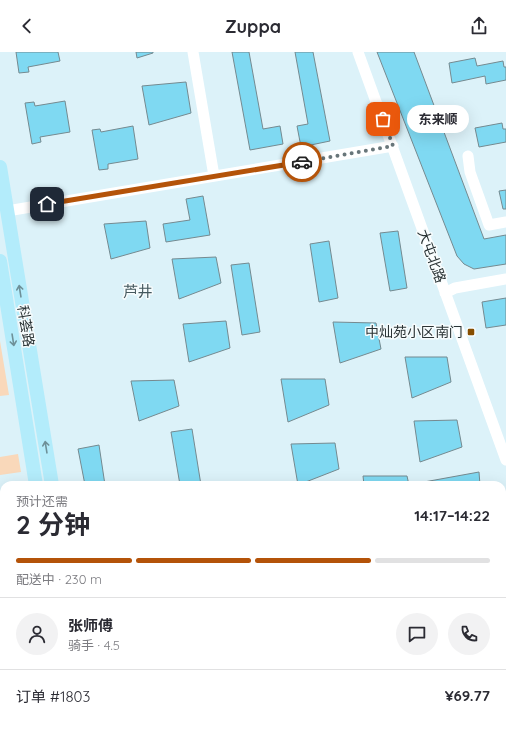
<!DOCTYPE html>
<html lang="zh">
<head>
<meta charset="utf-8">
<style>
  :root { --surface:#fff; --page:#f2f2f3; --text:#2b2b33; --muted:#7c7c81; --line:#e1e1e2; --accent:#b45309 }
  body { margin:0; font-family:Quicksand,"Noto Sans SC",sans-serif; background:var(--page); color:var(--text); height:100vh; display:flex; flex-direction:column; font-size:15px; white-space:nowrap }
  * { box-sizing:border-box; margin:0 }
  p { font-size:13px; color:var(--muted) }
  .icon { flex:none; width:22px; height:22px; fill:none; stroke:currentColor; stroke-width:2; stroke-linecap:round; stroke-linejoin:round }
  .map { position:relative; flex:1; overflow:hidden }
  .side { position:absolute; left:0px; top:429px; width:506px; height:248px; display:flex; flex-direction:column; background:var(--surface); border-radius:12px 12px 0 0; box-shadow:0 4px 16px #0002 }
  .side>* { flex:none }
  .pin { position:absolute; display:grid; place-items:center; width:34px; height:34px; color:#fff; margin:-17px; border-radius:8px; box-shadow:0 2px 6px #0006 }
  .courier { position:absolute; display:grid; place-items:center; width:40px; height:40px; margin:-20px; border:3px solid #b45309; border-radius:50%; background:#fff; color:#222; box-shadow:0 1px 5px #0007 }
  .bubble { position:absolute; height:28px; border-radius:14px; background:var(--surface); box-shadow:0 4px 16px #0002; font-size:13px; font-weight:700; line-height:28px; text-align:center }
  .summary em { font-style:normal; font-weight:700 }
  .summary div { display:flex; flex-direction:column-reverse }
  .summary { display:flex; align-items:center; justify-content:space-between; height:68px; padding:0 16px }
  h1 { font-size:26px; font-weight:700; line-height:30px }
  .bar { display:grid; grid-template-columns:repeat(4,1fr); gap:6px 4px; align-content:center; height:48px; padding:0 16px }
  .bar i { height:5px; border-radius:3px; background:var(--line) }
  .bar .current { background:var(--accent) }
  .bar p { grid-column:span 4 }
  .line { display:flex; align-items:center; gap:10px; padding:0 16px; border-top:1px solid var(--line) }
  .line div { flex:1 }
  .round { display:grid; place-items:center; flex:none; width:42px; height:42px; border-radius:21px; background:var(--page) }
  header { display:flex; justify-content:space-between; align-items:center; height:52px; padding:0 16px; background:var(--surface); font-size:18px; font-weight:700 }
  .map>svg:first-child { display:block }
</style>
</head>
<body>
<header><svg class="icon" aria-label="back" viewBox="0 0 24 24"><path d="M15 5l-7 7 7 7"/></svg>Zuppa<svg class="icon" aria-label="share" viewBox="0 0 24 24"><path d="M12 15V3M7 8l5-5 5 5M5 13v7h14v-7"/></svg></header>
<div class="map">
<svg width="506" height="677" viewBox="0 0 506 677">
  <rect width="100%" height="100%" fill="#dcf2f9"/>
  <path fill="#f9d8ba" d="M0 289 9 343 0 344Z
    M18 402 21 420 0 423V405Z
    M0 595H4V673H58L59 677H0Z"/>
  <path fill="#7fd9f2" stroke="#758a90" d="M16 0H58L60 9 28 15 29 20 19 21Z
    M136 0H153V1L137 6Z
    M232 0H249L263 77 280 74 283 92 250 98Z
    M295 0H313L330 89 301 95 297 74 308 72Z
    M377 0H414L484 187 506 183V212L474 217 464 212 457 204Z
    M475 6 477 14 503 9 504 15H506V28L486 32 485 24 452 31 449 11Z
    M186 30 191 61 149 73 142 34Z
    M65 49 70 80 40 85 41 90 32 92 25 51 34 50 35 54Z
    M502 71 503 77H506V90L479 95 475 76Z
    M133 74 138 107 108 112V117L99 118 92 78 100 77 101 80Z
    M506 138V157H503L499 139Z
    M203 144 210 183 166 190 163 172 190 168 186 147Z
    M146 169 150 196 111 207 104 172Z
    M398 179 407 236 390 239 380 181Z
    M329 189 338 246 319 250 310 192Z
    M216 205 221 231 179 247 172 207Z
    M249 211 260 280 242 283 231 213Z
    M506 246V273L486 276 482 250Z
    M226 269 230 296 189 310 183 272Z
    M333 270 376 271 381 297 340 311Z
    M405 305H447L451 330 412 346Z
    M281 327H325L329 353 288 370Z
    M174 328 179 354 139 369 131 329Z
    M457 368 462 395 420 410 414 369Z
    M192 377 201 433H180L171 380Z
    M335 391 339 417 298 433 291 392Z
    M99 393 105 433H85L78 397Z
    M479 420 480 433H425L424 430Z
    M363 424H407L409 433H364Z"/>
  <g fill="none" stroke-linecap="round" stroke-linejoin="round">
    <path stroke="#8e9fa3" stroke-width="1.5" stroke-dasharray="1 3" stroke-linecap="butt" d="M0 534 4 533
      M0 590 4 589"/>
    <path stroke="#fff" stroke-width="11" d="M193 0 214 124
      M358 0 506 408
      M468 104 470 120 489 173 506 170
      M7 159 393 94
      M445 241 455 236 506 227
      M502 459 506 458
      M502 506H506
      M502 635 506 634
      M441 673 442 677
      M362 677 365 673"/>
    <path stroke="#b3ecfb" stroke-width="14" d="M0 115 52 433
      M0 209 36 433
      M502 474H506
      M502 492H506
      M0 556H4
      M0 570 4 569
      M71 673V677
      M89 673 90 677"/>
  </g>
  <defs><path id="oneway-shaft" d="M-6 0H5M1.5-3L5.5 0L1.5 3" fill="none" stroke-width="1.6" stroke-linecap="round" stroke-linejoin="round"/></defs>
  <g stroke="#6e9098">
    <use href="#oneway-shaft" transform="translate(20 239) rotate(-99)"/>
    <use href="#oneway-shaft" transform="translate(13 288) rotate(81)"/>
    <use href="#oneway-shaft" transform="translate(46 395) rotate(-99)"/>
  </g>
  <g fill="none" stroke-linecap="round" stroke-linejoin="round">
    <path stroke="#68767a" stroke-width="4" stroke-dasharray="0 7.2" d="M302 110 393 94 383 67"/>
    <path stroke="#b45309" stroke-width="5" d="M47 152 302 110"/>
  </g>
  <rect fill="#864e00" stroke="#f7fcfd" stroke-width="1.5" x="467" y="276" width="8" height="8" rx="2"/>
  <g text-anchor="middle" dominant-baseline="central" stroke-width="3" stroke-linejoin="round" paint-order="stroke">
    <g font-size="14" fill="#2a3335" stroke="#f7fcfd">
      <text transform="translate(432 204) rotate(70)">大屯北路</text>
      <text transform="translate(26 274) rotate(81)">科荟路</text>
    </g>
    <g font-size="14" fill="#2a3335" stroke="#f7fcfd" text-anchor="end">
      <text x="463" y="280">中灿苑小区南门</text>
    </g>
    <g font-size="15" fill="#45585e" stroke="#f7fcfd">
      <text x="138" y="239">芦井</text>
    </g>
  </g>
</svg>
<div class="pin" style="left:383px;top:67px;background:#ea580c"><svg class="icon" aria-label="bag" viewBox="0 0 24 24"><path d="M5 8h14l-1 12H6zM9 8a3 3 0 0 1 6 0"/></svg></div>
<div class="pin" style="left:47px;top:152px;background:#1f2937"><svg class="icon" aria-label="home" viewBox="0 0 24 24"><path d="M3 11l9-7 9 7M6 9v11h12V9"/></svg></div>
<div class="courier" style="left:302px;top:110px"><svg class="icon" aria-label="car" viewBox="0 0 24 24"><path d="M5 17H2v-5l4-1 3-4h7l3 4 3 1v5h-3M9 17h6M6 11h13"/><circle cx="7" cy="17" r="2"/><circle cx="17" cy="17" r="2"/></svg></div>
<div class="bubble" style="left:407px;top:53px;width:62px">东来顺</div>
<section class="side">
<div class="summary"><div><h1>2 分钟</h1><p>预计还需</p></div><em>14:17–14:22</em></div>
<div class="bar"><i class="current"></i><i class="current"></i><i class="current"></i><i></i><p>配送中 · 230 m</p></div>
<div class="line" style="height:72px"><a class="round"><svg class="icon" aria-label="person" viewBox="0 0 24 24"><circle cx="12" cy="8" r="4"/><path d="M4 21q1-7 8-7t8 7"/></svg></a><div><b>张师傅</b><p>骑手 · 4.5</p></div><a class="round"><svg class="icon" aria-label="chat" viewBox="0 0 24 24"><path d="M4 5h16v11H9l-5 4z"/></svg></a><a class="round"><svg class="icon" aria-label="phone" viewBox="0 0 24 24"><path d="M5 4h4l2 5-3 2q2 4 5 5l2-3 5 2v4C11 20 4 13 5 4z"/></svg></a></div>
<div class="line" style="height:52px"><div>订单 #1803</div><b>¥69.77</b></div>
</section>
</div>
</body>
</html>
